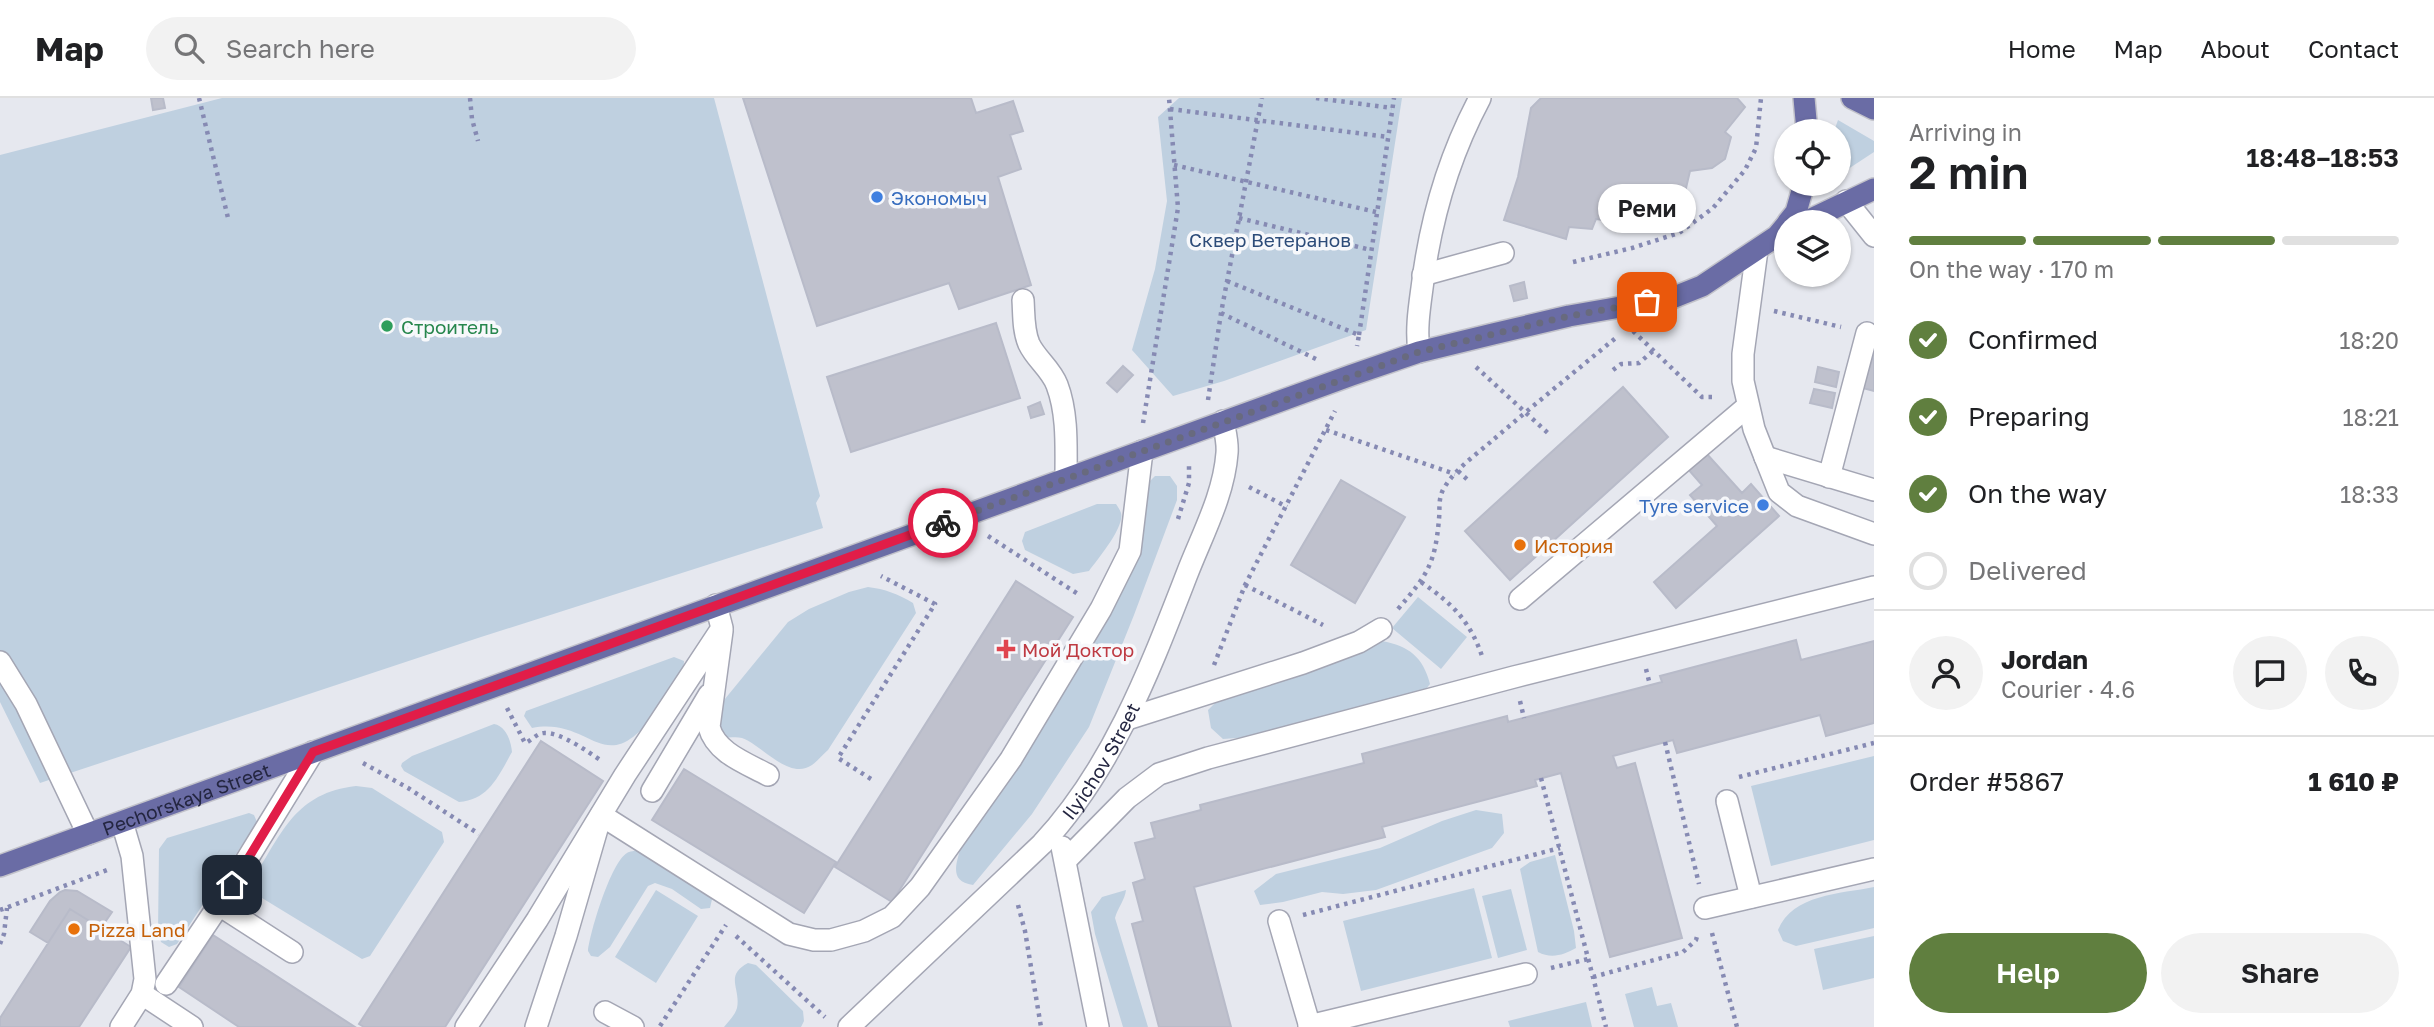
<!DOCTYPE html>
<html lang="en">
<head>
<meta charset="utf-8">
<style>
  :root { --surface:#fff; --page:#f2f2f2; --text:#202124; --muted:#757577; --line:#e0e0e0; --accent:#607f3f }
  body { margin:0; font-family:"Golos Text",sans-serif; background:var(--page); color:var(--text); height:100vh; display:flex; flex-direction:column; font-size:26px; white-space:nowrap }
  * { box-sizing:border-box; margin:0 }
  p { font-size:23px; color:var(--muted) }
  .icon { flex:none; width:38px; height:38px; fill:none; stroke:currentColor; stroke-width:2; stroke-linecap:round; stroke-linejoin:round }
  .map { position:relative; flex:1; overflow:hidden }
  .drawer { display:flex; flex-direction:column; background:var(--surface); width:560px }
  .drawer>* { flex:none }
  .fabs { position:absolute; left:1774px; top:21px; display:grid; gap:14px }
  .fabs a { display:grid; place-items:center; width:77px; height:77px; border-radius:50%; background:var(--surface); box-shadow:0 2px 5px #0004; font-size:35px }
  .pin { position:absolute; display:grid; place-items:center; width:60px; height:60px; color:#fff; margin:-30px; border-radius:14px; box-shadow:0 4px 10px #0006 }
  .courier { position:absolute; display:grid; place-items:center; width:70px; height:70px; margin:-35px; border:5px solid #e11d48; border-radius:50%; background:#fff; color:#222; box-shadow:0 2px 9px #0007 }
  .bubble { position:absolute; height:49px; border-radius:24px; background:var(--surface); box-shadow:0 2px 5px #0004; font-size:23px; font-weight:600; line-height:49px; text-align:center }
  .head em { font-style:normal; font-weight:600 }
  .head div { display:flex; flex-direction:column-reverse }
  .head { display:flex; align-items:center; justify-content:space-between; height:119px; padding:0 35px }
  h1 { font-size:46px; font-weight:600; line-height:52px }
  .bar { display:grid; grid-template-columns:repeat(4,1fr); gap:10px 7px; align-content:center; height:84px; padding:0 35px }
  .bar i { height:9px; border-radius:5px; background:var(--line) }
  .bar .selected { background:var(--accent) }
  .bar p { grid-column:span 4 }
  .line { display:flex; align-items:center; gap:18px; padding:0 35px; border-top:2px solid var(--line) }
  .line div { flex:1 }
  .round { display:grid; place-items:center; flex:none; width:74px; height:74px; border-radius:37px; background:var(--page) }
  ol { padding:0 35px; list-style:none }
  li { display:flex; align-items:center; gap:21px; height:77px }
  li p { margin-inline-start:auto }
  li .icon { padding:7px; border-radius:50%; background:var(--accent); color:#fff; stroke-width:4 }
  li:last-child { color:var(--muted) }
  li i { width:38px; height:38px; border:4px solid var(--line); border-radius:50% }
  .primary-button { display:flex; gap:14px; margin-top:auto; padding:14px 35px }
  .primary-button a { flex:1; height:80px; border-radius:42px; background:var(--accent); color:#fff; font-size:28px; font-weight:600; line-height:80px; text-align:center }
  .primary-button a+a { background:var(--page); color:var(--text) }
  header { display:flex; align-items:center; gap:42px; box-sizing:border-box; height:98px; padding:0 35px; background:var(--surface); border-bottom:2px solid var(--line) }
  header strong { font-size:33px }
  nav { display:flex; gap:38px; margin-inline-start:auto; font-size:24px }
  .search { width:490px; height:63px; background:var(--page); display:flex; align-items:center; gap:18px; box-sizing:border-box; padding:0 24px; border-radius:38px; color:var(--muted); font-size:26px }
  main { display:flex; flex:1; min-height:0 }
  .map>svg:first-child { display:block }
</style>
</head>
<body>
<header>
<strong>Map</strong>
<div class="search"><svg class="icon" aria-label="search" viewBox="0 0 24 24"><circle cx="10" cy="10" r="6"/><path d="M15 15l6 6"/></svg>Search here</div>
<nav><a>Home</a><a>Map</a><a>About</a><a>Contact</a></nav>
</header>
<main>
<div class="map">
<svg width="1874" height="929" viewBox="0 0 1874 929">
  <rect width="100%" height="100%" fill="#e6e8ef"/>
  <path fill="#bfd0e0" d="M222 0H714L820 398 816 405 823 430 481 539 40 685 0 604V57Z
    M1179 0H1402L1366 232 1224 283 1173 298 1132 252 1155 171 1167 103 1158 19Z
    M1838 22 1874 43V54L1839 77V33H1834Z
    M1155 378H1170L1177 388V402L1134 517 1089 629 1032 716 973 787C949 783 956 767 961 748L1099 529 1147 386Z
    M1097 406H1116C1118 409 1120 412 1121 415 1125 429 1097 462 1089 473L1073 476 1025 452 1022 443 1025 434Z
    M868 489C885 491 898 496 913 505L916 515 828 652C823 656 818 663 812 667 789 683 762 647 742 640 735 638 727 641 720 638V607L788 524 809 511 849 494Z
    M1418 499 1467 539 1441 571 1392 530Z
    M1382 543C1409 548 1423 559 1430 586L1422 596 1250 639 1223 641 1211 630 1208 612 1222 598Z
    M674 559 684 563C684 580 672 592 662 606 604 690 595 618 532 630L524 618 526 613Z
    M494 626C506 628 511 643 512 654 499 677 489 702 459 704L404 673 401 668 402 665 412 658Z
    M1874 658V742L1771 768 1751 688Z
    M356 688 372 690 442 734 444 744 370 858 362 861 262 800 252 790 253 781C282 735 295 695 356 688Z
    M1476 712 1502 716 1504 735 1492 750 1376 792 1343 796 1322 794 1283 804 1260 807 1254 793 1276 776 1380 750 1442 723Z
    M249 715 254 717 257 724 177 846 169 849 161 844 158 834 159 751 167 740Z
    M638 752 713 797 710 810 701 811 672 791 655 785 648 788 610 849 598 859 591 858 588 853C590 834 611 764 627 755 628 754 637 752 638 752Z
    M1555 757 1574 833 1576 850C1564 857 1551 861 1538 854L1520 771 1530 764Z
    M1874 789V830L1796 848 1783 843 1778 832C1793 796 1840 796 1874 789Z
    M1474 790 1492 860 1361 893 1343 823Z
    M1511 791 1527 852 1498 860 1482 798Z
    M656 792 698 818 656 885 615 859Z
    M1126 792C1125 802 1118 809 1115 820L1148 929H1123L1095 836 1091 814 1102 799Z
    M1874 838V880L1823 892 1814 851Z
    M748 865 756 867 803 913 804 923 801 929H724C729 923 735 917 737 910 741 890 724 878 748 865Z
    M1652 889 1657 908 1671 905 1678 929H1634L1625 896Z
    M1586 904 1592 929H1510L1508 923Z"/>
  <path fill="#bfc1cd" stroke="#b8bbc9" stroke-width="2" d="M151 0H163L165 10 153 12Z
    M743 0H971L976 15 1013 3 1023 33 1010 37 1021 71 998 79 1031 187 959 211 949 185 817 228Z
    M1541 0H1737L1745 9 1725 34 1731 39 1725 61 1712 70 1690 73 1682 107 1656 103 1652 116 1628 110 1625 125 1596 121 1592 131 1569 129 1566 141 1504 122 1518 79 1531 10Z
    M1524 184 1527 200 1514 203 1510 188Z
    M996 225 1020 300 851 354 827 279Z
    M1874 255V293L1863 290Z
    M1123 268 1133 277 1117 294 1107 285Z
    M1818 269 1839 274 1836 289 1815 284Z
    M1623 289 1668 339 1510 482 1465 433Z
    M1814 291 1835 295 1832 310 1810 305Z
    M1040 304 1044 316 1031 320 1028 309Z
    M1706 355 1742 395 1751 386 1779 418 1676 510 1654 484 1717 428 1690 397 1702 387 1688 371Z
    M1341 382 1405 419 1355 505 1291 467Z
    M1016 483 1073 519 892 804 835 769Z
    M1796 542 1801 562 1874 543V625L1826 638 1820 617 1677 655 1673 642 1613 658 1617 670 1635 665 1682 840 1610 859 1561 675 1535 682 1537 688 1382 729 1385 739 1194 789 1231 929H1159L1132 826 1143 823 1133 785 1145 781 1135 745 1155 740 1151 725 1201 712 1200 707 1364 665 1362 656 1507 618 1508 624 1662 584 1660 578Z
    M541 643 603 683 445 929H364L359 926Z
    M684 671 836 764 804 815 652 722Z
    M65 792 77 793 112 814 101 830 70 811 48 845 30 834 50 803 60 794Z
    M70 811 131 849 79 929H0V920Z
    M213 837 355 929H239L179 889Z"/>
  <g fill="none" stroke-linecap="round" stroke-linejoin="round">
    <g stroke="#a4a6b4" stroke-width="24">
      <g id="minor">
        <path d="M1846 103 1874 138"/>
        <path d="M1757 152 1743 256V283L1754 331 1765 359 1779 394 1797 408 1874 436"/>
        <path d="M1423 177 1503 155"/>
        <path d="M1023 202C1024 216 1023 232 1029 246 1036 261 1051 271 1057 287 1068 316 1066 350 1066 380"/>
        <path d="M1419 254C1416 232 1419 212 1422 190 1430 123 1448 60 1480 0"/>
        <path d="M1765 359 1874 392"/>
        <path d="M1829 379 1867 235"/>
        <path d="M1520 501 1748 308"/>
        <path d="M722 533 709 629C716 655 746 665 768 677"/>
        <path d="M0 564 26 606 88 736"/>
        <path d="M1127 621 1303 565 1359 544 1381 531"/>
        <path d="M652 693 709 597"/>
        <path d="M1727 703 1751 799"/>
        <path d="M1062 749 1098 929"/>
        <path d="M1066 762 1127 700 1159 676 1208 660 1514 579 1874 489"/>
        <path d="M219 807 292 854"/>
        <path d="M1705 810 1874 771"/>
        <path d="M1279 823 1310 929"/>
        <path d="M166 886 219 807 313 654"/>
        <path d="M142 896 192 929"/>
        <path d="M605 914 633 929"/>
        <path d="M1309 928 1526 876"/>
        <path d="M121 929 142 896 145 881 132 758 122 724"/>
        <path d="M466 929 537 822 625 677 722 530 716 507"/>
        <path d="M536 929 566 838 601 717 789 836 814 842H831L864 833 892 819 920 789 1011 661 1101 511 1130 453 1142 353"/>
        <path id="s1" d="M849 929 1042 746C1113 670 1150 571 1187 476 1202 437 1224 397 1227 355 1228 344 1225 334 1223 323"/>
      </g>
    </g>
    <g stroke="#c2c2ca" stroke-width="24">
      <g id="major">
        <path d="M1804 0 1807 33"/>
        <path d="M1852 0 1874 11"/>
        <path d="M1788 124 1796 114 1804 86"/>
        <path d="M1805 124 1874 91"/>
        <path id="s2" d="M0 768 1352 277 1419 254 1493 236 1569 218 1672 200 1702 188 1777 138 1787 126"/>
      </g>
    </g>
    <path stroke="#868ab3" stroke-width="4.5" stroke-dasharray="3.5 5" stroke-linecap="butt" d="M199 0 229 124
      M470 0 472 21 478 43
      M1316 0 1392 10
      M1170 11 1388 39
      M1174 67 1376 114
      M1239 120 1371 152
      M1573 164 1632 150 1679 135 1713 110 1745 72 1756 50 1761 0
      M1227 183 1359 237 1357 248
      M1774 213 1841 229
      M1221 215 1318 262
      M1633 233 1702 299H1717
      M1359 237 1394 0
      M1476 269 1550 337
      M1613 272 1621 266 1639 265 1653 253
      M1208 302 1221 215 1262 0
      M1143 325 1178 110 1169 0
      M1326 332 1455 376
      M1458 373 1469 383
      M1249 389 1287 409
      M1178 421 1189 385V365
      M988 438 1078 496
      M1421 484C1453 506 1471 524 1483 561
      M1245 487 1323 527
      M1398 511C1427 477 1435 467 1439 421 1440 410 1438 400 1444 390 1456 370 1477 356 1494 341 1535 306 1577 272 1618 238
      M1214 567 1245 487 1335 313
      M1646 571 1650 587
      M1520 603 1524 620
      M507 610 525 645C531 643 537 635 544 635 561 634 588 654 602 663
      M1665 644 1699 786
      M363 665 408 690 479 736
      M1739 679 1874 645
      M1541 680 1606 929
      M871 681 838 660 935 506 881 478
      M1018 807 1025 833 1041 929
      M0 812 107 772
      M1303 817 1560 750
      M1712 835 1737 929
      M736 838 825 919
      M0 846 4 836 7 810
      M1551 870 1588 861
      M1593 879 1683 854 1696 842 1698 835
      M660 928 726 827"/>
    <use href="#minor" stroke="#fff" stroke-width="21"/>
    <use href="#major" stroke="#6a6ca5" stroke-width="21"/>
  </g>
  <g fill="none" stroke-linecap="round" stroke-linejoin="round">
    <path stroke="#686a7e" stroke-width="7" stroke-dasharray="0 12.6" d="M943 425 1419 254 1569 218 1647 204"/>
    <path stroke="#e11d48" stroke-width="9" d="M232 787 313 654 943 425"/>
  </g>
  <g fill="#3f7fe0" stroke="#f7f8fb" stroke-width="2.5">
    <circle cx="877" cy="99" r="7"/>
    <circle cx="1763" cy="407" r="7"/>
  </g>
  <circle fill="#2e9e5b" stroke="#f7f8fb" stroke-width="2.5" cx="387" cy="228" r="7"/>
  <g fill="#e8710a" stroke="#f7f8fb" stroke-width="2.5">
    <circle cx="1520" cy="447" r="7"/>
    <circle cx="74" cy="831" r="7"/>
  </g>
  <path fill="#e0444e" stroke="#f7f8fb" stroke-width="2.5" d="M1002.5 540.5h7v7h7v7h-7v7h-7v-7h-7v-7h7z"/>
  <g text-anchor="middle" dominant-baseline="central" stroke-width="7" stroke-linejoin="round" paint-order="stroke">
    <g font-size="19" fill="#366cbe" stroke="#f7f8fb" text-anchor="start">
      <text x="891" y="99">Экономыч</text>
      <text x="1749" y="407" text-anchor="end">Tyre service</text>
    </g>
    <g font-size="19" fill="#2d4c79" stroke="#f7f8fb">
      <text x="1270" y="141">Сквер Ветеранов</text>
    </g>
    <g font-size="19" fill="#27864d" stroke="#f7f8fb" text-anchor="start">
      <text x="401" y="228">Строитель</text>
    </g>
    <g font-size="19" fill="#c56008" stroke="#f7f8fb" text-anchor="start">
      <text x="1534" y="447">История</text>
      <text x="88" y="831">Pizza Land</text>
    </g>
    <g font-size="19" fill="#be3a42" stroke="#f7f8fb" text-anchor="start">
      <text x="1022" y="551">Мой Доктор</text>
    </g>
    <g font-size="19" fill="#242641" stroke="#f7f8fb">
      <text stroke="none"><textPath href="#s1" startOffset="368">Ilyichov Street</textPath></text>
      <text stroke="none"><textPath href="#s2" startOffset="198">Pechorskaya Street</textPath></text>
    </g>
  </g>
</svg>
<div class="fabs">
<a><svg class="icon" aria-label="locate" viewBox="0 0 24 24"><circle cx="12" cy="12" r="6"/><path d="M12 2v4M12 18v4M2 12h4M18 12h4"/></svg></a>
<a><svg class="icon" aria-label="layers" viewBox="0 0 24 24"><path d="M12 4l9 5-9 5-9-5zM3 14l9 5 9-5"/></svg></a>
</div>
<div class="pin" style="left:1647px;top:204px;background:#ea580c"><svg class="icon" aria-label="bag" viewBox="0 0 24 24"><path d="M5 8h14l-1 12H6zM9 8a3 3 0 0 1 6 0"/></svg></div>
<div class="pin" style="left:232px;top:787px;background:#1f2937"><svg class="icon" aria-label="home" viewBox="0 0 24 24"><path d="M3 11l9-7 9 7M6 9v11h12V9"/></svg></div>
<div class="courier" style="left:943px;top:425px"><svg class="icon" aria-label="bike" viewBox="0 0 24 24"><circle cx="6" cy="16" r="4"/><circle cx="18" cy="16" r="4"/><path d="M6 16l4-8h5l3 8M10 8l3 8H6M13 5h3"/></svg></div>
<div class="bubble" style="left:1598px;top:86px;width:98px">Реми</div>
</div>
<section class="drawer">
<div class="head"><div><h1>2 min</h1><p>Arriving in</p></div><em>18:48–18:53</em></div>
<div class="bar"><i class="selected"></i><i class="selected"></i><i class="selected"></i><i></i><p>On the way · 170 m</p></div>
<ol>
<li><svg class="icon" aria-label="check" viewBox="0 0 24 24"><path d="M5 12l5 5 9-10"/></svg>Confirmed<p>18:20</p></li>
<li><svg class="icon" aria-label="check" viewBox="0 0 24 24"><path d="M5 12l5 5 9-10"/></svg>Preparing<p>18:21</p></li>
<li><svg class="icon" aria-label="check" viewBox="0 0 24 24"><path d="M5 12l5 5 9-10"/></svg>On the way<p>18:33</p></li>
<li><i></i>Delivered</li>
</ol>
<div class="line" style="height:126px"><a class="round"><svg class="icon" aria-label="person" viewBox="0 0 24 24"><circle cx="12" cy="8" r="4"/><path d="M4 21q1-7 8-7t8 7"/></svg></a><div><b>Jordan</b><p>Courier · 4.6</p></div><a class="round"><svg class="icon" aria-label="chat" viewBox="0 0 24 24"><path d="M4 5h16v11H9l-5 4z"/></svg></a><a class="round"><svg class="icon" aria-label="phone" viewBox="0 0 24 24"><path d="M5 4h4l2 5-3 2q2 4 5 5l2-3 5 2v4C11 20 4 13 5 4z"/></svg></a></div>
<div class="line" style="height:91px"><div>Order #5867</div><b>1 610 ₽</b></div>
<div class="primary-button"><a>Help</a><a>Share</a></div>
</section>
</main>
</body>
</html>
